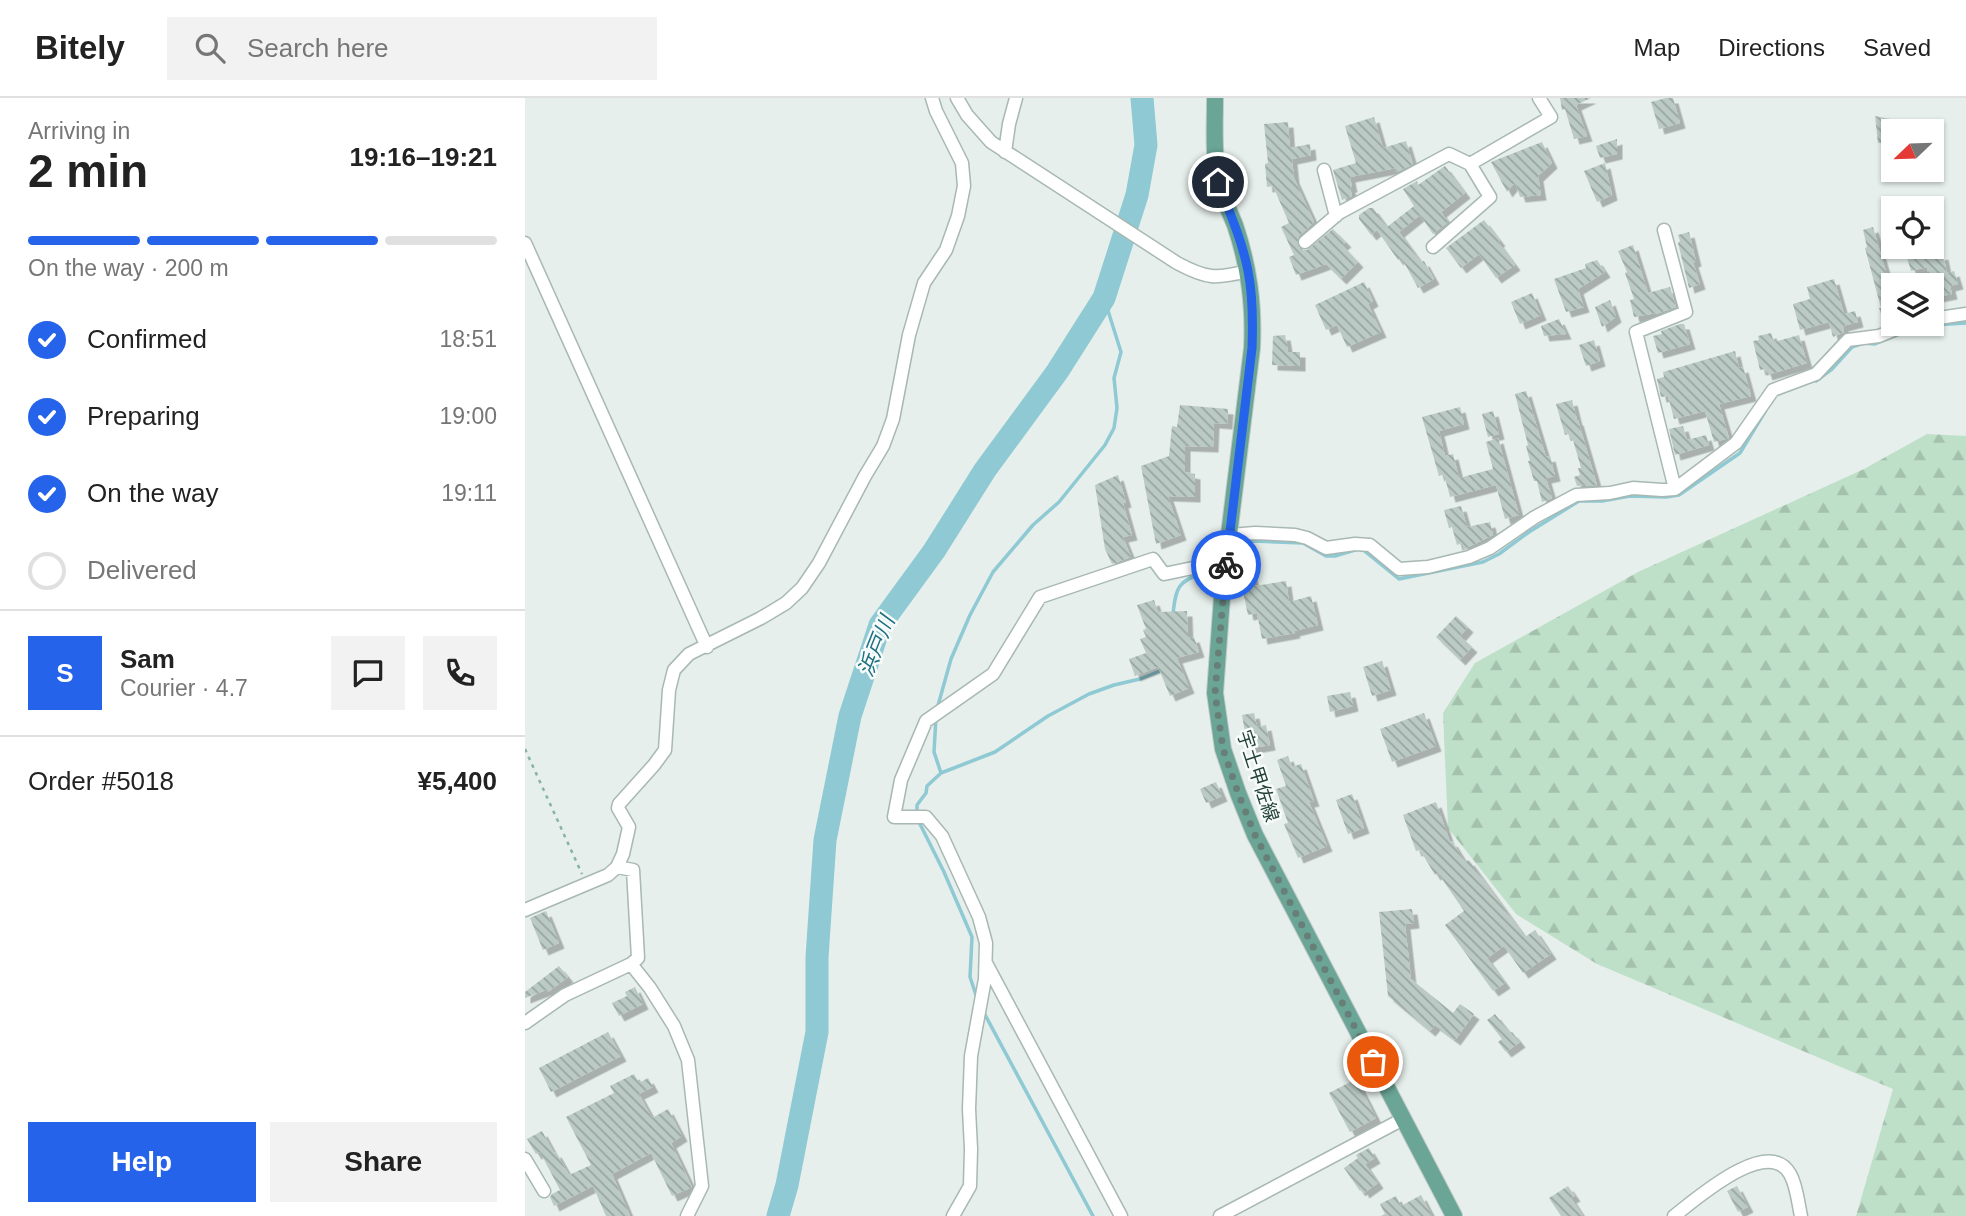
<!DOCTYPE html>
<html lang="en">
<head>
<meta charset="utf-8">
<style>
  :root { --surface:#fff; --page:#f2f2f2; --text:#222; --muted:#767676; --line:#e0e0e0; --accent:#2563eb }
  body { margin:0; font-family:Helvetica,"Noto Sans JP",sans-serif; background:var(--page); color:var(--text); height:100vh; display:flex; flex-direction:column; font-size:26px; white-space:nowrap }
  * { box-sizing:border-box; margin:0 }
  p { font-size:23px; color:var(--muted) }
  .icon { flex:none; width:38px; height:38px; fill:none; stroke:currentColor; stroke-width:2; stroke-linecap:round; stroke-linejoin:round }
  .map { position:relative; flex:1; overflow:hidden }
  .side { display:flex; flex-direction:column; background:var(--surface); width:525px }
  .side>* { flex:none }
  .needle { width:46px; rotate:247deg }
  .controls { position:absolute; left:1356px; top:21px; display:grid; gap:14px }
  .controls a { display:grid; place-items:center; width:63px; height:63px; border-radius:0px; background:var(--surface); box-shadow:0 2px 5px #0004; font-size:35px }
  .pin { position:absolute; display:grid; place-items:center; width:60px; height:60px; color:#fff; margin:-30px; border:4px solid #fff; border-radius:50%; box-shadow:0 2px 7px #0007 }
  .courier { position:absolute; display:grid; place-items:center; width:70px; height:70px; margin:-35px; border:5px solid #2563eb; border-radius:50%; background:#fff; color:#222; box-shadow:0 2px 9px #0007 }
  .overview em { font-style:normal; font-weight:700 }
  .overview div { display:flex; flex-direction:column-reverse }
  .overview { display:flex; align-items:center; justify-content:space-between; height:119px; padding:0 28px }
  h1 { font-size:46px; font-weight:700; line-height:52px }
  .bar { display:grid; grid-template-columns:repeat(4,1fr); gap:10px 7px; align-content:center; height:84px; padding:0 28px }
  .bar i { height:9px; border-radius:5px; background:var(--line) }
  .bar .selected { background:var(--accent) }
  .bar p { grid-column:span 4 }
  .line { display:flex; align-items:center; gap:18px; padding:0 28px; border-top:2px solid var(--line) }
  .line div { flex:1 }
  .round { display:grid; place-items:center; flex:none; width:74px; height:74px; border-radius:0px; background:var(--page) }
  ol { padding:0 28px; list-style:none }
  li { display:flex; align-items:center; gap:21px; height:77px }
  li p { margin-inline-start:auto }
  li .icon { padding:7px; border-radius:50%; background:var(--accent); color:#fff; stroke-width:4 }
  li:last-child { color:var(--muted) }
  li i { width:38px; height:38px; border:4px solid var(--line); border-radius:50% }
  .cta { display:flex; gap:14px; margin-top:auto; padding:14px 28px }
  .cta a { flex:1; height:80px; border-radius:0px; background:var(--accent); color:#fff; font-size:28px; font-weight:700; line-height:80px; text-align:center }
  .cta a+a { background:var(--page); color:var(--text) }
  header { display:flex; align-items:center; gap:42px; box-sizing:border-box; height:98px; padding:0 35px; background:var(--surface); border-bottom:2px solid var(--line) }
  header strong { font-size:33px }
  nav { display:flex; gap:38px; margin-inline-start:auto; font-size:24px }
  .search { width:490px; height:63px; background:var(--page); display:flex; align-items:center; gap:18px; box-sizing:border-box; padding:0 24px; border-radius:0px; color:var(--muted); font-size:26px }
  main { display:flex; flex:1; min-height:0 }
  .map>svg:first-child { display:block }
</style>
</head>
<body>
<header>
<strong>Bitely</strong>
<div class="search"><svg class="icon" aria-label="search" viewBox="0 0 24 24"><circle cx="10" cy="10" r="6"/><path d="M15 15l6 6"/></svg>Search here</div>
<nav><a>Map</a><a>Directions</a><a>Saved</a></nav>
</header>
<main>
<section class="side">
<div class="overview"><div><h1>2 min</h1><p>Arriving in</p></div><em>19:16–19:21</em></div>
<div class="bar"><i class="selected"></i><i class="selected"></i><i class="selected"></i><i></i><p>On the way · 200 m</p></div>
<ol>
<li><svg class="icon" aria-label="check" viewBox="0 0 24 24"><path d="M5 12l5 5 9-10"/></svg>Confirmed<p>18:51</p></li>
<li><svg class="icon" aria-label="check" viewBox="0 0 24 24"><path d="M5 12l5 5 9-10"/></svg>Preparing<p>19:00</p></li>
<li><svg class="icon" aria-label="check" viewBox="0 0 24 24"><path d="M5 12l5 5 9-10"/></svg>On the way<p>19:11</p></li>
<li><i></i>Delivered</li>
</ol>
<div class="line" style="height:126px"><b class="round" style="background:var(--accent);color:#fff">S</b><div><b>Sam</b><p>Courier · 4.7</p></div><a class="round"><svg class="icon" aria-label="chat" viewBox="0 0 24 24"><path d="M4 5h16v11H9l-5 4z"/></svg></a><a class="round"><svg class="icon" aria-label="phone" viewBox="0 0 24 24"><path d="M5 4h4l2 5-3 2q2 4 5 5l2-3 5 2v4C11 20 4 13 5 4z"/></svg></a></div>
<div class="line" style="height:91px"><div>Order #5018</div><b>¥5,400</b></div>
<div class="cta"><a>Help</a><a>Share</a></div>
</section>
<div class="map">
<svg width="1441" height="1118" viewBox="0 0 1441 1118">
  <defs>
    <pattern id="forest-firs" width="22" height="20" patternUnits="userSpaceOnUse" patternTransform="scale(1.75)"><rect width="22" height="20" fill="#bfe0c8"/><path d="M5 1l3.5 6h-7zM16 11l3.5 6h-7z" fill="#a4c1ad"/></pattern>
    <pattern id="building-back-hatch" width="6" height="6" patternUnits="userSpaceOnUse" patternTransform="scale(1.75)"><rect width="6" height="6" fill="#bbcac4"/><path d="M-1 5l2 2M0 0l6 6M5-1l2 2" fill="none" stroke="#98a6a0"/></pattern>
    <filter id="shadow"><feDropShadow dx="5.5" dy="5.5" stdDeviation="0" flood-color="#0004"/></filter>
  </defs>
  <rect width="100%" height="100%" fill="#e6efeb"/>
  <path fill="url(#forest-firs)" d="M1402 336 1441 338V1118H1331L1368 991 1072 866 991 816 923 730 918 615 950 565 1113 474 1339 371Z"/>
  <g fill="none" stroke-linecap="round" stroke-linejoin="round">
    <path stroke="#8ec9d4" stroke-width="3.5" d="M1382 233 1409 227 1441 225
      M1291 283 1307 271 1327 249 1339 245 1350 246 1375 236
      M837 451 874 481 958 464 974 456 1004 434 1054 403H1077L1105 398 1141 399 1154 397 1215 355 1241 312
      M707 452 712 448 728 443 778 445 801 458H810L830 452
      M648 516C651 488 653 484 679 474
      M412 611 426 561 445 517 468 474 508 427 534 404 580 347 589 330 592 310 589 280 596 254 579 200
      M411 619 409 654 416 675
      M452 900 445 879 447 839 419 774 392 720V707L401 695 402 688 416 675 470 654 523 618 564 596 589 587 615 581 637 572
      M458 913 568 1118"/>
    <path stroke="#8ec9d4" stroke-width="23" d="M253 1118 262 1087 292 934V859L300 742 325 618 355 527 409 453 460 372 532 274 579 200 612 97 621 47 617 0"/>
  </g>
  <path fill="url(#building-back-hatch)" filter="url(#shadow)" d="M1035 0H1066L1051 7 1062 38 1049 41 1040 11 1037 12Z
    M1141 0H1148L1155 25 1134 31 1126 4Z
    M1350 18 1365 21 1368 46 1353 45Z
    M849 19 858 50 881 43 888 66 872 74 871 70 825 79 827 89H825L827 98 817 102 808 72 831 65 820 28Z
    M763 24 765 50 785 46 786 57 767 61 769 80 789 124 774 138 772 146 776 152H782L808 131 821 144 817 147 833 164 816 181 801 166 771 177 764 159 769 157 756 129 764 125 748 88 742 89 740 66 743 65 739 26Z
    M1092 41V56L1075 60 1071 48Z
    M1017 44 1027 65 1013 78 1016 97 995 99 990 84 982 94 966 64Z
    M1080 65 1087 97 1072 104 1059 73Z
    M920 68 940 95 916 114 923 124 908 136 895 117 874 134 896 164 899 163 909 181 893 190 876 159 873 162 852 132 846 137 834 121V117L844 110H848L862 129 889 108 878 91 892 83 893 87Z
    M959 122 975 143 973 144 990 167 971 180 954 156 936 170 921 150Z
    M1348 129 1368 198V213L1366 214 1368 220 1358 222 1354 210H1356L1340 150 1342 149 1338 132Z
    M1164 134 1171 163 1168 164 1175 186 1164 190 1153 145 1155 143 1153 137Z
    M1108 147 1123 195 1145 189 1151 209 1131 216V215L1109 219 1105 202 1109 201 1100 175 1102 174 1093 153Z
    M1391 153 1393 161 1418 156 1422 175 1429 173 1433 186 1425 188 1427 196 1412 199 1410 193 1407 194 1402 169 1386 173 1381 156Z
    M1072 162 1080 174 1053 191 1059 209 1041 214 1029 181 1061 170 1060 166Z
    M1309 181 1319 216 1330 213 1333 224 1318 228 1319 234 1308 239 1304 224 1275 232 1268 206 1285 201 1282 189Z
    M839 184 848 203 843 206 856 234 822 249 812 227 801 232 790 207Z
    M1007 195 1016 217 995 226 986 204Z
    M1085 202 1091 219 1077 229 1070 209Z
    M1034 221 1041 236 1019 238 1016 228Z
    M1155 226H1159L1165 246 1133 255 1128 238 1137 236 1136 233Z
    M1246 235 1249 244 1274 237 1282 265 1242 277 1240 271 1235 272 1228 243 1234 242 1233 238Z
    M760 237 763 254H775V268L747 267 748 238Z
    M1069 242 1075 263 1061 268 1054 247Z
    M1210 253 1214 270 1218 269 1226 298 1194 306 1204 340 1189 344 1180 313 1149 321 1143 298 1136 299 1132 281 1139 279 1138 274Z
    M1001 293 1021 359 1025 358 1030 378 1021 380 1027 400 1017 404 1012 383H1009L1003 363H1005L1001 348 1003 347 990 296Z
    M1047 302 1052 322H1053L1072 387 1052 388 1049 379 1055 377 1053 370H1056L1048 342 1046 343 1044 336 1040 337 1031 306Z
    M655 307 703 311 702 326 689 325 688 349 660 348V374L670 376V399L643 398 656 437 631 446 616 368 644 358 647 328 652 329Z
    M935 309 939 326 914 333 920 358 928 356 934 380 968 371 961 344 973 340 994 417 980 421 971 387 925 399 919 376 914 378 897 319Z
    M968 313 974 336 963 339 957 316Z
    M1158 328 1162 342 1181 337 1184 347 1150 357 1144 331Z
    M593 377 601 404 598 405 607 437 598 439 606 459 587 466 580 451 570 387Z
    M936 408 942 429 965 424 968 437 939 451 937 445 932 447 927 429 924 430 919 412Z
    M726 473 730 488 761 483 764 504 786 498 793 527 769 533 770 535 737 541 732 515 723 517 714 475Z
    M629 502 633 514 662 513 663 540 669 539 674 554 652 560 664 590 645 598 633 569 610 578 604 561 621 555 615 541 621 539 618 532 621 531 612 507Z
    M931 518 943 529 935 538 947 549 935 562 911 539Z
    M857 563 866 592 847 598 838 569Z
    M825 594 828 608 805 614 802 598Z
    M729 615 732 629 741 627 745 647 723 651 717 617Z
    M899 615 911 648 867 664 855 631Z
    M763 658 767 669 776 666 789 703 784 704 802 748 773 760 759 726 763 725 751 691 761 688 752 662Z
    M691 684 697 698 681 705 675 691Z
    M827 696 839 730 823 736 811 702Z
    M911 704 925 744 927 743 940 764 944 762 1000 839 1010 832 1026 856 998 875 979 848 962 860 980 885 968 893 920 827 939 813 913 775 910 777 895 752 891 753 878 717Z
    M887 811 889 825 880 826 886 881 928 915 935 906 949 916 930 942 910 927 905 933 863 898 854 814Z
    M21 813 34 845 18 852 5 820Z
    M34 868 43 879 23 894 21 892 0 900V894Z
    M110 889 118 906 94 918 87 905 102 898 100 894Z
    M970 916 985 935 987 934 995 944 981 954 973 944 977 941 962 922Z
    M83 934 96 958 26 994 14 970Z
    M109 976 114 985 123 980 128 989 114 996 127 1020 143 1011 157 1038 146 1045 167 1089 147 1098 126 1055 87 1076 105 1118H81L68 1088 29 1108 25 1099 27 1096 35 1092 15 1054 11 1056 2 1041 17 1033 29 1055 31 1054 44 1077 66 1067 41 1019 89 995 85 988Z
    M831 981 851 1020 825 1034 804 995Z
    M844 1050 850 1060 840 1066 853 1085 839 1095 837 1091 835 1093 819 1070 833 1060 831 1057Z
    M1043 1088 1050 1098 1046 1100 1058 1118H1036L1024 1100Z
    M1212 1088 1223 1109 1213 1114 1202 1093Z
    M896 1097 907 1118H856L860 1116 855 1106 871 1098 876 1108Z"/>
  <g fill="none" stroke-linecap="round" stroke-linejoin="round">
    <g stroke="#a8b8b2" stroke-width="15">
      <path id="minor" d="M432 0 442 17 466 44 652 165C682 181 690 181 723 173
        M480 54 484 26 491 0
        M799 72 811 118
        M1139 132 1161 214 1111 234 1150 391
        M780 144 814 115 924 56 945 66 1026 19 1014 0
        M0 145 182 549
        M908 149 965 99 945 66
        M1407 221 1441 216
        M705 437 730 435 770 437 782 440 801 450 830 446 845 447 874 471 903 469 944 459 965 450 1010 419 1051 397 1085 395 1108 390 1137 392 1150 391 1211 345 1248 292 1291 276 1323 242 1354 238 1383 226
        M0 812 83 777 92 769 98 756 104 729 93 710 94 706 129 667 140 652 144 592 149 572 164 556 236 520 261 505 277 490 294 465 340 378 358 348 368 321 384 237 399 185 421 152 433 118 439 88 437 65 411 13 407 0
        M461 865 596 1118
        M106 866 125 890 149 928 163 962 177 1088 162 1118
        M0 925 40 897 106 866 113 860 108 772 92 769
        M0 1061 19 1093
        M428 1118 445 1088 446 1051 444 1011 446 958 460 881 461 845 454 819 417 738 401 719H369L376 682 401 623 468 576 515 499 628 461 639 476 701 463
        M695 1118 878 1021
        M1149 1118C1170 1102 1243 1037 1265 1076 1272 1088 1273 1105 1276 1118"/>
    </g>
    <g stroke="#c2cac8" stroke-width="18">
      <path id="major" d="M690 0C690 27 688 54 693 81 696 97 704 112 710 127 724 169 729 206 727 250L698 485 690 595 698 651 713 695 730 737 929 1118"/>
    </g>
    <path stroke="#86b3a5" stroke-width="2.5" stroke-dasharray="3.5 5" stroke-linecap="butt" d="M0 651 57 776"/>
    <use href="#minor" stroke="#fff" stroke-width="12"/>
    <use href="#major" stroke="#6aa596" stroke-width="16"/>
  </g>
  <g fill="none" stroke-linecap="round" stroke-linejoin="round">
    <path stroke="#687f78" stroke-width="7" stroke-dasharray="0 12.6" d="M701 467 690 595 698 651 713 695 730 737 848 964"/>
    <path stroke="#2563eb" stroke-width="9" d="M693 84C704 113 717 142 723 173 728 198 728 224 727 250L701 467"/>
  </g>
  <g text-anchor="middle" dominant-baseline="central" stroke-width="5" stroke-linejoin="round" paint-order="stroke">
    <g font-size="19" fill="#24423a" stroke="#f7fbf9">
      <text transform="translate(733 678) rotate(72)">宇土甲佐線</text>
    </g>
    <g font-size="21" font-style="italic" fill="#1c6f80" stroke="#f7fbf9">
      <text transform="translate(351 548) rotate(-68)">浜戸川</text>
    </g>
  </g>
</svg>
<div class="controls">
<a><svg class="needle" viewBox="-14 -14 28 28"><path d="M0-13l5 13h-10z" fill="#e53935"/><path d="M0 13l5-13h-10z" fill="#767676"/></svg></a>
<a><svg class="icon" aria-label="locate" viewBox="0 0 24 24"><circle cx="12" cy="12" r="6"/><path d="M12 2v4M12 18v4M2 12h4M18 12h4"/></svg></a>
<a><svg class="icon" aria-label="layers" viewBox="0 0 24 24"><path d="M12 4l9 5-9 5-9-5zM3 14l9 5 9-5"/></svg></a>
</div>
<div class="pin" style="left:848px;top:964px;background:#ea580c"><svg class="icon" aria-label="bag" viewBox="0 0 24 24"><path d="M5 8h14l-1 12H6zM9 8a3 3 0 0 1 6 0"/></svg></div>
<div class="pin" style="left:693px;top:84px;background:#1f2937"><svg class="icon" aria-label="home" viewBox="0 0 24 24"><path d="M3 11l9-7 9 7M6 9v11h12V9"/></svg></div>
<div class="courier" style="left:701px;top:467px"><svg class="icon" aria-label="bike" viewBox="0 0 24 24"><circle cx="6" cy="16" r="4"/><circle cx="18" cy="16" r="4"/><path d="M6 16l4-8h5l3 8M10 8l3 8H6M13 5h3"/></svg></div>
</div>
</main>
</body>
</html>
